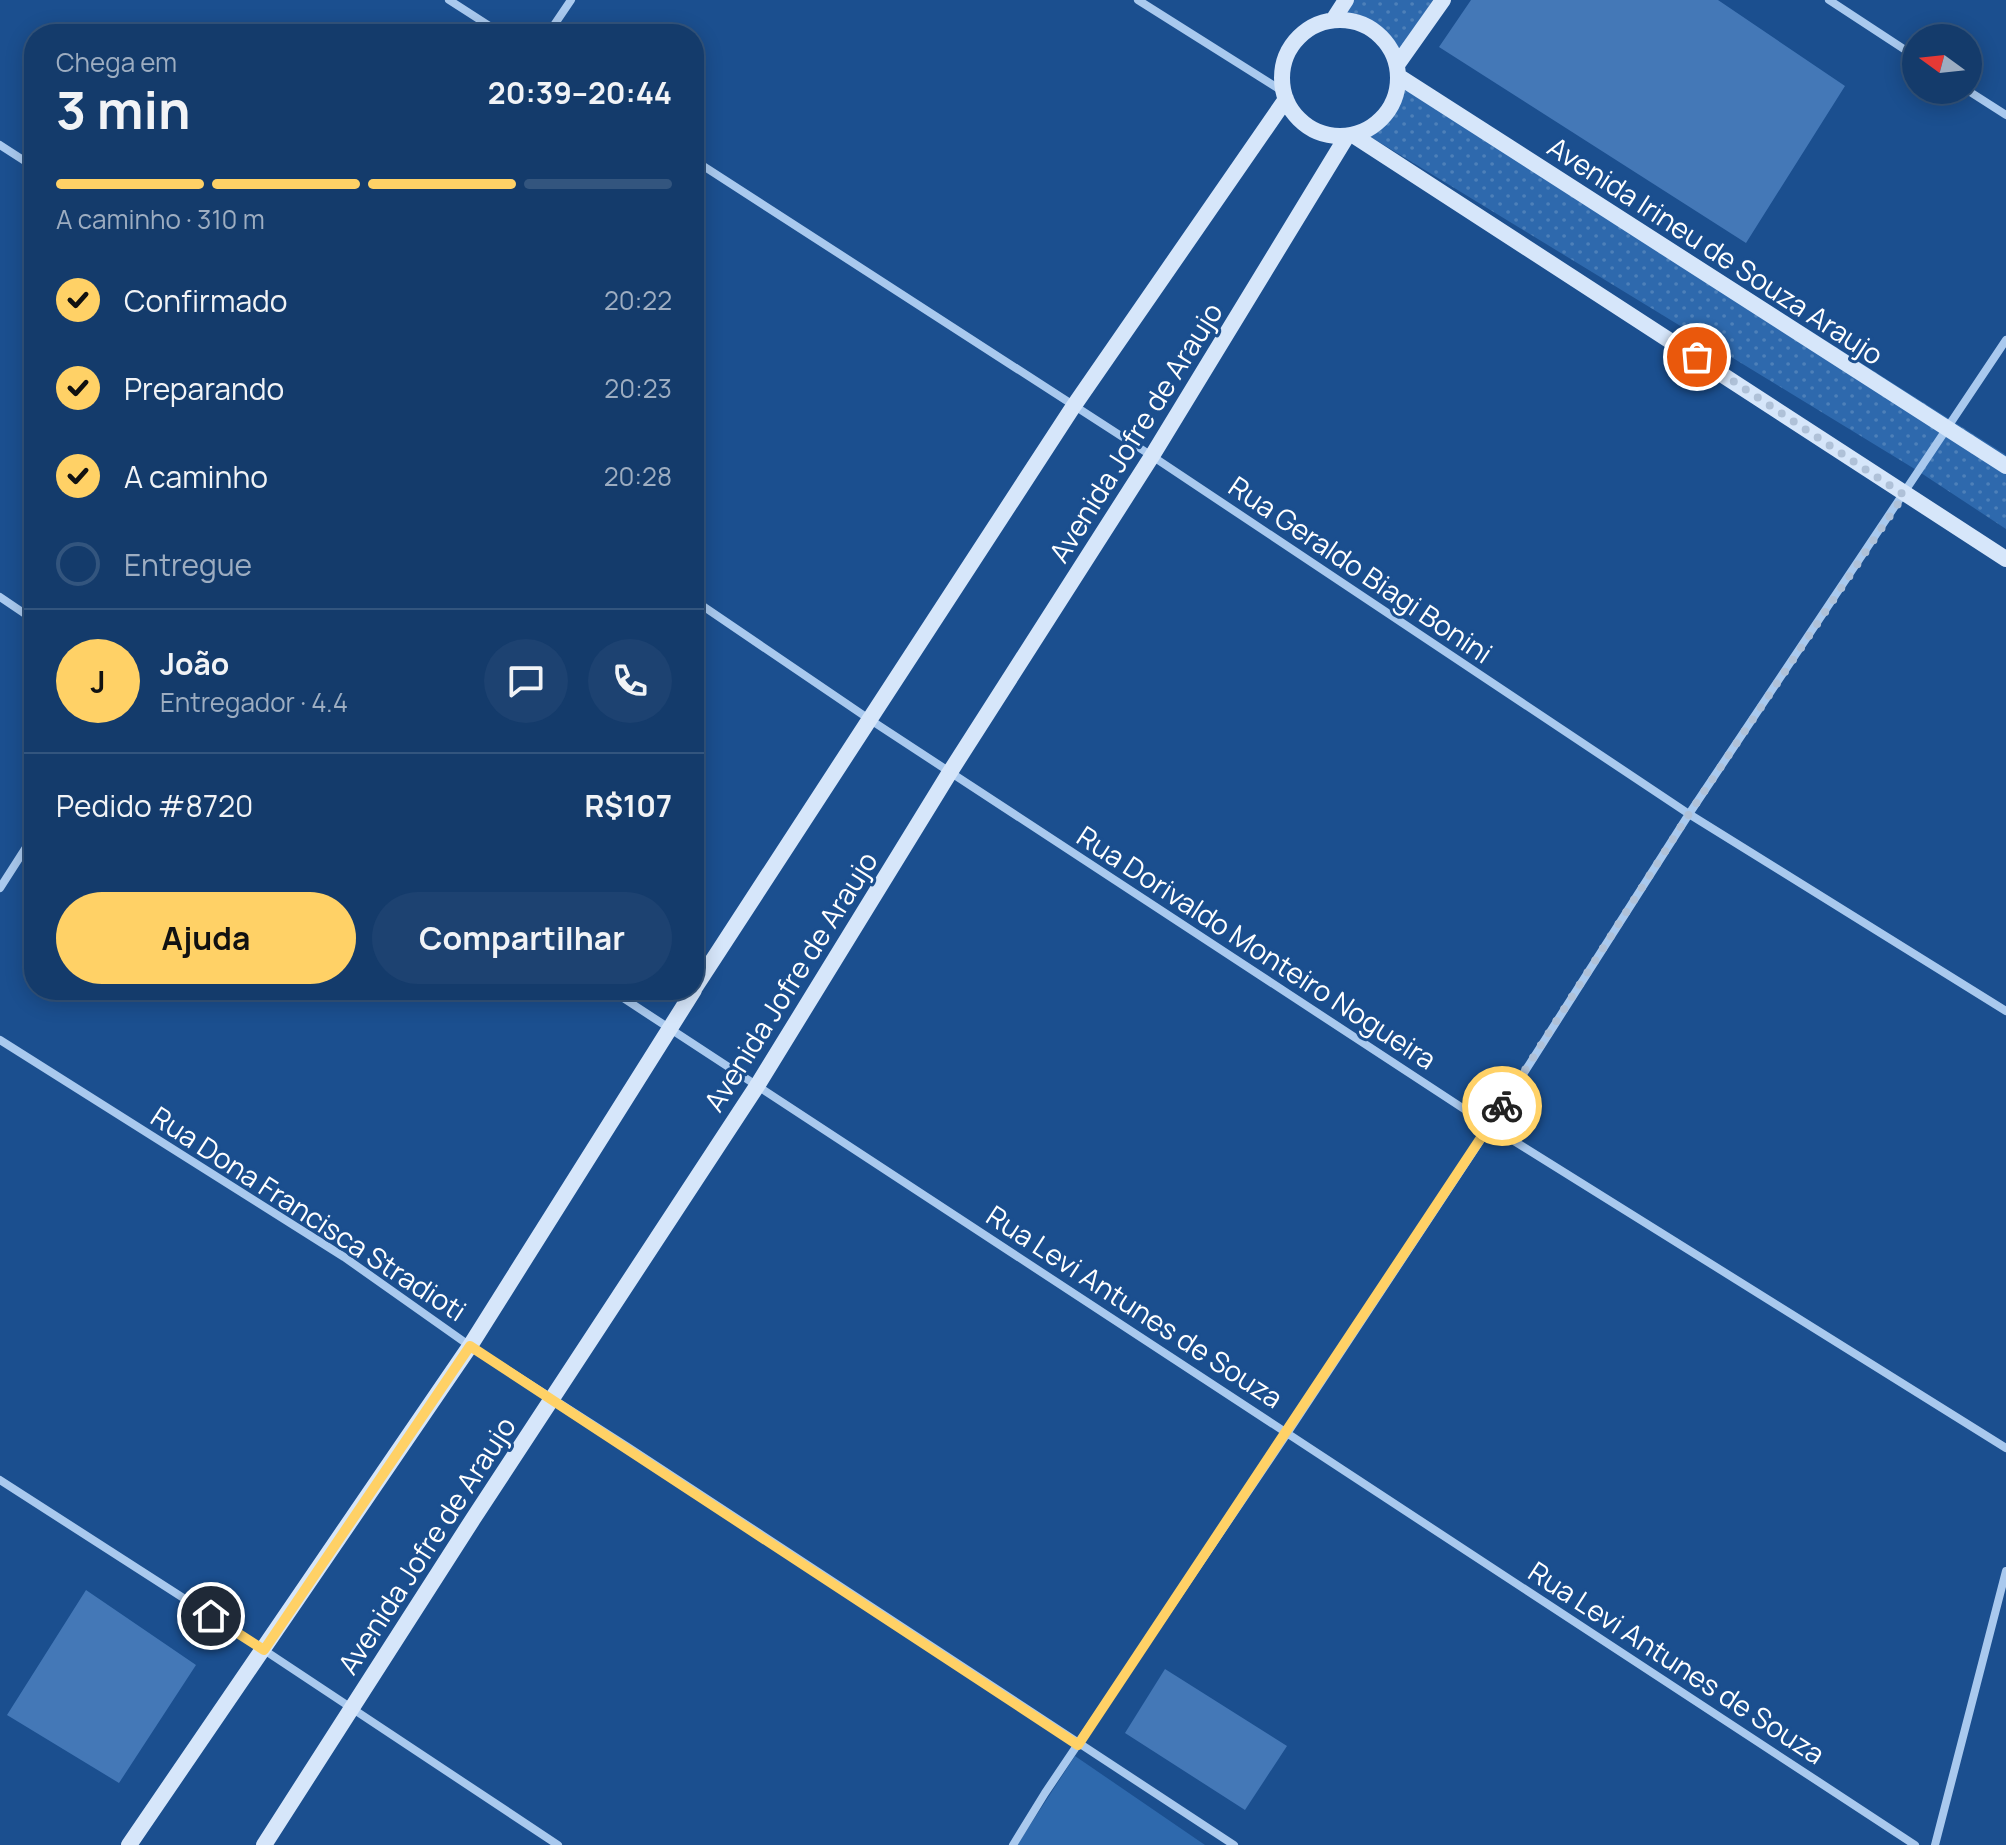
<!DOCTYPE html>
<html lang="pt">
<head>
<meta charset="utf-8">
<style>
  :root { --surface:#143b6b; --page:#1d4271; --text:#f1f3f6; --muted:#9dadc1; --line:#33557e; --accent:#ffd166 }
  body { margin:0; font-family:Manrope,sans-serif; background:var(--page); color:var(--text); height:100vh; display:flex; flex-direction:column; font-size:30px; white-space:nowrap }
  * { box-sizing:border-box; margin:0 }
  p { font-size:26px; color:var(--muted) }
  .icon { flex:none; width:44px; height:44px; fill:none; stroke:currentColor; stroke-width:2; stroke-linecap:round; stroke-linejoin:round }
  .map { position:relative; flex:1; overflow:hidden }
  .sheet { position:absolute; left:24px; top:24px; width:680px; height:976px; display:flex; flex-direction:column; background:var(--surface); border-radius:32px; box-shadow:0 4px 20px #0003,0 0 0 2px var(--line) }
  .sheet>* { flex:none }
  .needle { width:52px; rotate:285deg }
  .controls { position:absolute; left:1902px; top:24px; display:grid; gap:16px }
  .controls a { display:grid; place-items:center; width:80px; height:80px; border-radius:50%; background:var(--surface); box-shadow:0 4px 20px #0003,0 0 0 2px var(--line); font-size:40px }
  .pin { position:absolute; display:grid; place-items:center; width:68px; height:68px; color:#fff; margin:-34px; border:4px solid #fff; border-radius:50%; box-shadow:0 2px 8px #0007 }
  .courier { position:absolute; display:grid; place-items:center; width:80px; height:80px; margin:-40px; border:6px solid #ffd166; border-radius:50%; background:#fff; color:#222; box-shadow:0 2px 10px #0007 }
  .head em { font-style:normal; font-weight:700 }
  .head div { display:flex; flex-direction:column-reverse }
  .head { display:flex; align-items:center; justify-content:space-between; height:136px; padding:0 32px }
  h1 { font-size:52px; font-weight:700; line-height:60px }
  .bar { display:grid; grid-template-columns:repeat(4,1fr); gap:12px 8px; align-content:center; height:96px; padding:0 32px }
  .bar i { height:10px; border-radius:6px; background:var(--line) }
  .bar .on { background:var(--accent) }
  .bar p { grid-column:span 4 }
  .line { display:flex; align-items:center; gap:20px; padding:0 32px; border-top:2px solid var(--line) }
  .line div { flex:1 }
  .round { display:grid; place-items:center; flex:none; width:84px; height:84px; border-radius:42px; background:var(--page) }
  ol { padding:0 32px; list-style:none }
  li { display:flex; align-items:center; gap:24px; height:88px }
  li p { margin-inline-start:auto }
  li .icon { padding:8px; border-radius:50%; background:var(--accent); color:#111; stroke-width:4 }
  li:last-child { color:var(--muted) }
  li i { width:44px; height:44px; border:4px solid var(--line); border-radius:50% }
  .action { display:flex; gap:16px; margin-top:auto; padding:16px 32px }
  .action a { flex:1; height:92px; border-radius:48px; background:var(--accent); color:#111; font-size:32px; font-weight:700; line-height:92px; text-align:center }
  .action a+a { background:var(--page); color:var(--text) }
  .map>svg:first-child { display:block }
</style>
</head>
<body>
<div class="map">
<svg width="2006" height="1845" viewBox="0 0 2006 1845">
  <defs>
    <pattern id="grass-dots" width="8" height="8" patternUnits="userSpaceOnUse" patternTransform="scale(2)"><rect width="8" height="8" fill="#2e69ad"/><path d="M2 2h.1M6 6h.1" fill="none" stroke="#4d80b9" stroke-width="1.8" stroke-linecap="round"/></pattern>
  </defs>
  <rect width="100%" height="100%" fill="#1b4f8f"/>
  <path fill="url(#grass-dots)" d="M1354 0H1433L1400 50C1388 29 1369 18 1346 12Z
    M1403 72 2006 455V529L1918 471 1361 131C1388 118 1398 101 1403 72Z"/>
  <path fill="#2e69ad" d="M1075 1756 1205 1845H1017Z"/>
  <path fill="#4478b7" d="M1471 0H1718L1845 86 1746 243 1439 47Z
    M86 1590 196 1665 119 1783 7 1715Z
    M1165 1669 1287 1746 1245 1810 1125 1733Z"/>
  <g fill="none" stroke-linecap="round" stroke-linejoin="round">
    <path stroke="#a9c9ee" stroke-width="8" d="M449 0 502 34
      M1138 0 1284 92
      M1829 0 1916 57
      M548 34 571 0
      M1967 90 2006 115
      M0 145 34 167
      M694 160 1152 456 1689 814 2006 1011
      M0 597 34 620
      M694 600 869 719 1490 1126 2006 1448
      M0 888 34 835
      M611 990 1915 1845
      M0 1040 344 1257 470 1346 628 1447 1234 1845
      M0 1480 264 1650 558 1845
      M1013 1845 1045 1793 1288 1432 1490 1126 1689 814 2006 340
      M1935 1845 2006 1571"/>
    <path stroke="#d6e6fa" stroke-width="16" d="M1333 20 1346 0
      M1282 78a58 58 0 1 1 116 0a58 58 0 1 1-116 0Z
      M1397 65 1443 0
      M1398 76 2006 466
      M1353 135 2006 559
      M694 989 1073 407 1286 99
      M129 1845 470 1346 694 990
      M264 1845 473 1519 757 1086 950 772 1152 456 1347 136"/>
  </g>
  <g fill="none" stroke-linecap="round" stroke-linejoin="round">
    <path stroke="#afc1d8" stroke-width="8" stroke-dasharray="0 14.4" d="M1502 1106 1689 814 1904 495 1697 357"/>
    <path stroke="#ffd166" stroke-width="10" d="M211 1616 264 1650 470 1346 1078 1745 1502 1106"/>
  </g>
  <g text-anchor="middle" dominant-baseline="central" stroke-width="6" stroke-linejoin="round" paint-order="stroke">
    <g font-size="28" fill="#fff" stroke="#1b4f8f">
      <text transform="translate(1716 250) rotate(33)">Avenida Irineu de Souza Araujo</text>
      <text transform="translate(1135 432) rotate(-58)">Avenida Jofre de Araujo</text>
      <text transform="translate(1361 569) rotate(34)">Rua Geraldo Biagi Bonini</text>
      <text transform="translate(1257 947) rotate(33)">Rua Dorivaldo Monteiro Nogueira</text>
      <text transform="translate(790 981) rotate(-58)">Avenida Jofre de Araujo</text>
      <text transform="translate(309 1213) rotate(33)">Rua Dona Francisca Stradioti</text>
      <text transform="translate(1135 1306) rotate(33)">Rua Levi Antunes de Souza</text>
      <text transform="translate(426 1545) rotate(-57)">Avenida Jofre de Araujo</text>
      <text transform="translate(1677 1662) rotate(33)">Rua Levi Antunes de Souza</text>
    </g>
  </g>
</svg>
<div class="controls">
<a><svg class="needle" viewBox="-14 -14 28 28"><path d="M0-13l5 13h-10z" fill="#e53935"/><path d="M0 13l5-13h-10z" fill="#9dadc1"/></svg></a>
</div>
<div class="pin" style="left:1697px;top:357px;background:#ea580c"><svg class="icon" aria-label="bag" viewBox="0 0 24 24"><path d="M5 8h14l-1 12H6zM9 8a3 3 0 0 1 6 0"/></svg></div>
<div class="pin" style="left:211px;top:1616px;background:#1f2937"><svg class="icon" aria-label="home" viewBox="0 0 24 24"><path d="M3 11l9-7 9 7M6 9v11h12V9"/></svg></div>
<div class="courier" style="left:1502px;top:1106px"><svg class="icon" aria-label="bike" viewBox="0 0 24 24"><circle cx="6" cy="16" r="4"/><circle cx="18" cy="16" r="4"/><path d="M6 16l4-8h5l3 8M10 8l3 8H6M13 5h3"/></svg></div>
<section class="sheet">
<div class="head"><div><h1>3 min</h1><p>Chega em</p></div><em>20:39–20:44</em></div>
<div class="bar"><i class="on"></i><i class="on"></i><i class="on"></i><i></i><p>A caminho · 310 m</p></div>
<ol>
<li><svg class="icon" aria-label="check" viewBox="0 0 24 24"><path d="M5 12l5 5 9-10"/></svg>Confirmado<p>20:22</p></li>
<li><svg class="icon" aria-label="check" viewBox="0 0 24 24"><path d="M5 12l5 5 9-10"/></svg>Preparando<p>20:23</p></li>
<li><svg class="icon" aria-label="check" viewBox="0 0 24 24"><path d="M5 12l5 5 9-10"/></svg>A caminho<p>20:28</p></li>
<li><i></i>Entregue</li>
</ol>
<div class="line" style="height:144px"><b class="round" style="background:var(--accent);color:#111">J</b><div><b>João</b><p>Entregador · 4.4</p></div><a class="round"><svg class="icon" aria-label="chat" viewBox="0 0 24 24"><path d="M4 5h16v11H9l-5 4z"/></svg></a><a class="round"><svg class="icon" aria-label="phone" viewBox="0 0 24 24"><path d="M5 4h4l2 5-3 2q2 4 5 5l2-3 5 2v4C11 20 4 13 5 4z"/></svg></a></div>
<div class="line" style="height:104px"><div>Pedido #8720</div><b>R$107</b></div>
<div class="action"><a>Ajuda</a><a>Compartilhar</a></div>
</section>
</div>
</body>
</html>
